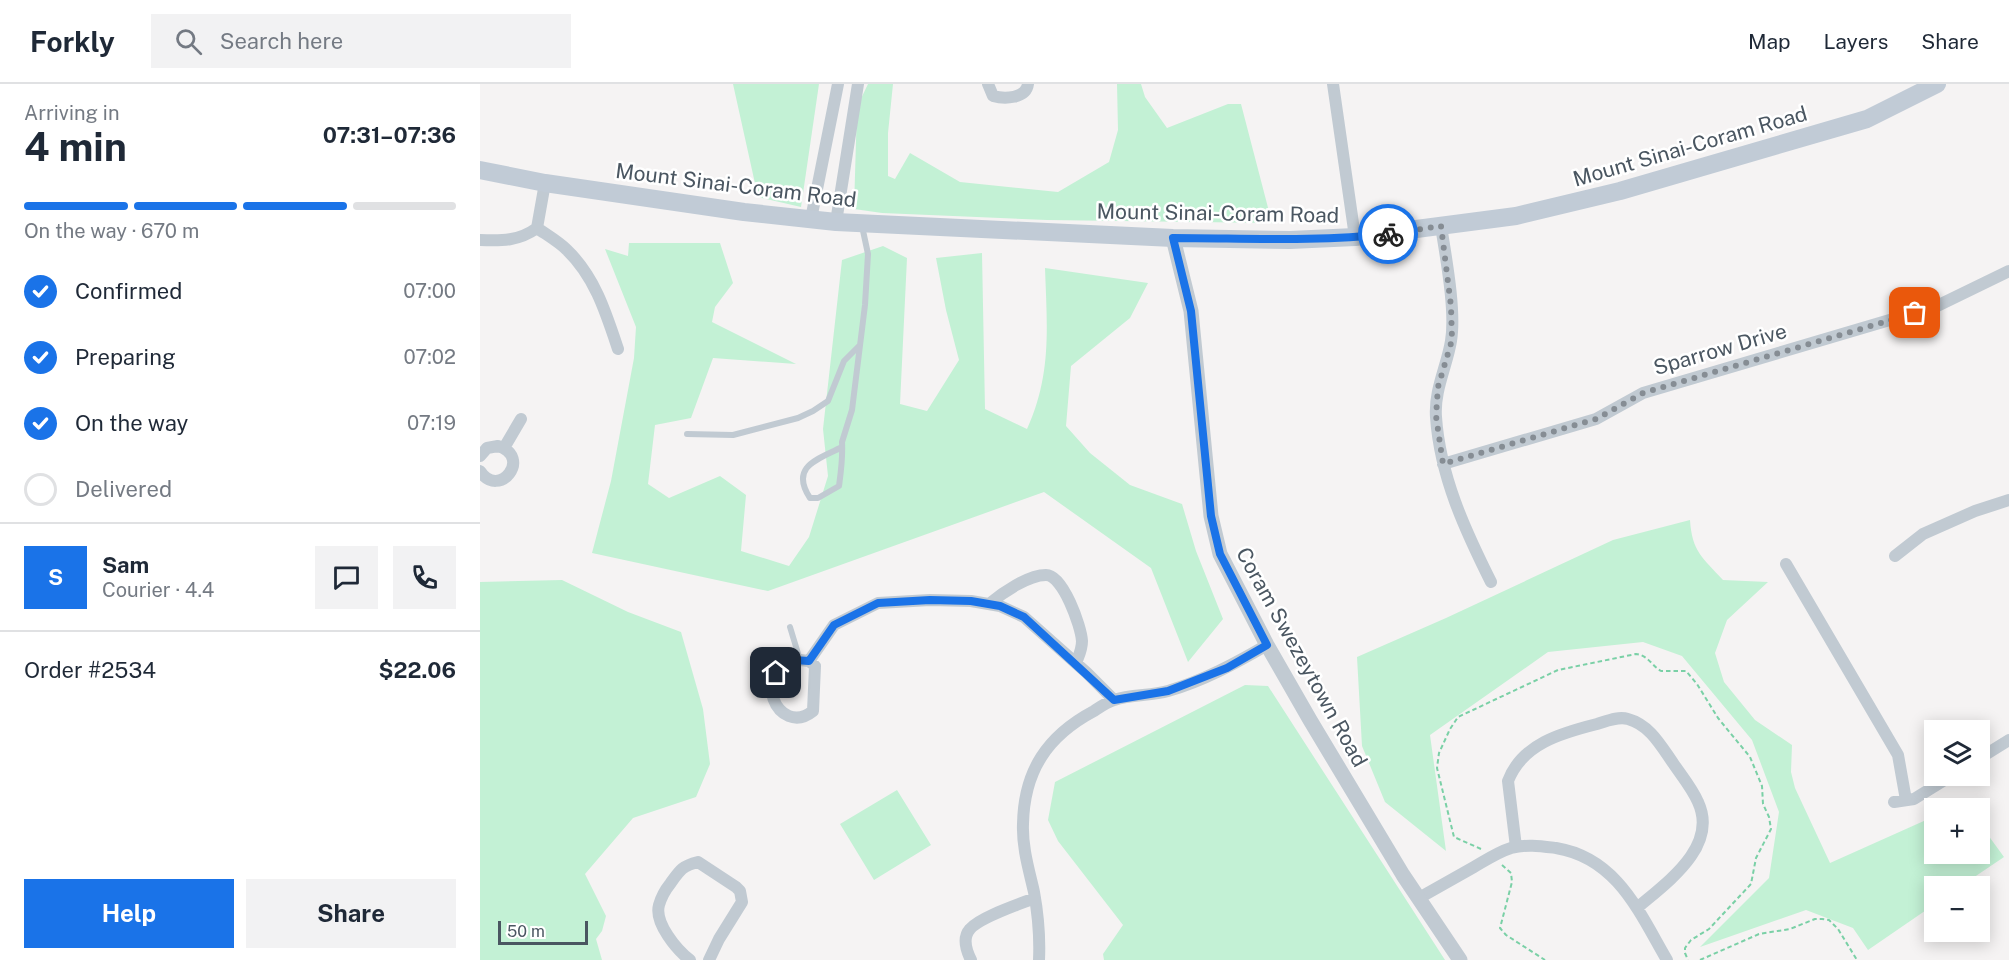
<!DOCTYPE html>
<html lang="en">
<head>
<meta charset="utf-8">
<style>
  :root { --surface:#fff; --page:#f2f2f3; --text:#1f2937; --muted:#747a83; --line:#e0e1e3; --accent:#1a73e8 }
  body { margin:0; font-family:"Public Sans",sans-serif; background:var(--page); color:var(--text); height:100vh; display:flex; flex-direction:column; font-size:22px; white-space:nowrap }
  * { box-sizing:border-box; margin:0 }
  p { font-size:20px; color:var(--muted) }
  .icon { flex:none; width:33px; height:33px; fill:none; stroke:currentColor; stroke-width:2; stroke-linecap:round; stroke-linejoin:round }
  .map { position:relative; flex:1; overflow:hidden }
  .drawer { display:flex; flex-direction:column; background:var(--surface); width:480px }
  .drawer>* { flex:none }
  .fabs { position:absolute; left:1444px; top:636px; display:grid; gap:12px }
  .fabs a { display:grid; place-items:center; width:66px; height:66px; border-radius:0px; background:var(--surface); box-shadow:0 3px 15px #0003; font-size:30px }
  .scale { position:absolute; left:18px; bottom:15px; width:90px; box-sizing:border-box; padding-left:6px; border:3px solid #4a5661; border-top:0; font-size:16px; line-height:21px; white-space:nowrap; color:#4a5661; -webkit-text-stroke:4px #fff; paint-order:stroke }
  .pin { position:absolute; display:grid; place-items:center; width:51px; height:51px; color:#fff; margin:-26px; border-radius:12px; box-shadow:0 3px 9px #0006 }
  .courier { position:absolute; display:grid; place-items:center; width:60px; height:60px; margin:-30px; border:4px solid #1a73e8; border-radius:50%; background:#fff; color:#222; box-shadow:0 2px 8px #0007 }
  .headline em { font-style:normal; font-weight:700 }
  .headline div { display:flex; flex-direction:column-reverse }
  .headline { display:flex; align-items:center; justify-content:space-between; height:102px; padding:0 24px }
  h1 { font-size:39px; font-weight:700; line-height:45px }
  .bar { display:grid; grid-template-columns:repeat(4,1fr); gap:9px 6px; align-content:center; height:72px; padding:0 24px }
  .bar i { height:8px; border-radius:4px; background:var(--line) }
  .bar .current { background:var(--accent) }
  .bar p { grid-column:span 4 }
  .line { display:flex; align-items:center; gap:15px; padding:0 24px; border-top:2px solid var(--line) }
  .line div { flex:1 }
  .round { display:grid; place-items:center; flex:none; width:63px; height:63px; border-radius:0px; background:var(--page) }
  ol { padding:0 24px; list-style:none }
  li { display:flex; align-items:center; gap:18px; height:66px }
  li p { margin-inline-start:auto }
  li .icon { padding:6px; border-radius:50%; background:var(--accent); color:#fff; stroke-width:4 }
  li:last-child { color:var(--muted) }
  li i { width:33px; height:33px; border:3px solid var(--line); border-radius:50% }
  .cta { display:flex; gap:12px; margin-top:auto; padding:12px 24px }
  .cta a { flex:1; height:69px; border-radius:0px; background:var(--accent); color:#fff; font-size:24px; font-weight:700; line-height:69px; text-align:center }
  .cta a+a { background:var(--page); color:var(--text) }
  header { display:flex; align-items:center; gap:36px; box-sizing:border-box; height:84px; padding:0 30px; background:var(--surface); border-bottom:2px solid var(--line) }
  header strong { font-size:28px }
  nav { display:flex; gap:33px; margin-inline-start:auto; font-size:21px }
  .search { width:420px; height:54px; background:var(--page); display:flex; align-items:center; gap:15px; box-sizing:border-box; padding:0 21px; border-radius:0px; color:var(--muted); font-size:22px }
  main { display:flex; flex:1; min-height:0 }
  .map>svg:first-child { display:block }
</style>
</head>
<body>
<header>
<strong>Forkly</strong>
<div class="search"><svg class="icon" aria-label="search" viewBox="0 0 24 24"><circle cx="10" cy="10" r="6"/><path d="M15 15l6 6"/></svg>Search here</div>
<nav><a>Map</a><a>Layers</a><a>Share</a></nav>
</header>
<main>
<section class="drawer">
<div class="headline"><div><h1>4 min</h1><p>Arriving in</p></div><em>07:31–07:36</em></div>
<div class="bar"><i class="current"></i><i class="current"></i><i class="current"></i><i></i><p>On the way · 670 m</p></div>
<ol>
<li><svg class="icon" aria-label="check" viewBox="0 0 24 24"><path d="M5 12l5 5 9-10"/></svg>Confirmed<p>07:00</p></li>
<li><svg class="icon" aria-label="check" viewBox="0 0 24 24"><path d="M5 12l5 5 9-10"/></svg>Preparing<p>07:02</p></li>
<li><svg class="icon" aria-label="check" viewBox="0 0 24 24"><path d="M5 12l5 5 9-10"/></svg>On the way<p>07:19</p></li>
<li><i></i>Delivered</li>
</ol>
<div class="line" style="height:108px"><b class="round" style="background:var(--accent);color:#fff">S</b><div><b>Sam</b><p>Courier · 4.4</p></div><a class="round"><svg class="icon" aria-label="chat" viewBox="0 0 24 24"><path d="M4 5h16v11H9l-5 4z"/></svg></a><a class="round"><svg class="icon" aria-label="phone" viewBox="0 0 24 24"><path d="M5 4h4l2 5-3 2q2 4 5 5l2-3 5 2v4C11 20 4 13 5 4z"/></svg></a></div>
<div class="line" style="height:78px"><div>Order #2534</div><b>$22.06</b></div>
<div class="cta"><a>Help</a><a>Share</a></div>
</section>
<div class="map">
<svg width="1529" height="876" viewBox="0 0 1529 876">
  <rect width="100%" height="100%" fill="#f5f3f3"/>
  <path fill="#c3f1d5" d="M253 0H339L321 123 278 113Z
    M388 0H413L408 49V92L415 95 430 69 480 98 578 108 629 78 638 46 637 0H661L665 13 687 44 748 20H761L792 139 567 136 402 129 374 125 377 23Z
    M149 159H240L253 199 235 223 232 238 316 280 233 274 211 334 175 341 168 400 189 414 240 392 266 411 261 467 309 482 329 453 348 392 343 345 362 176 403 162 427 174 420 320 447 327 479 276 466 226 456 174 502 169 505 325 547 345C572 290 567 243 565 184L668 199 650 234 591 282 586 342 610 369 650 401 702 420 716 467 743 535 708 578 671 484 564 408 288 507 112 469 131 397 154 274 156 243 125 165 148 172Z
    M1210 436C1212 468 1223 474 1243 496L1288 498 1247 536 1235 569 1244 598 1275 636 1312 661 1311 688 1315 704 1350 779 1455 732V770H1500V740L1524 773 1481 802H1455V820L1388 866 1373 844 1326 826 1220 863 1289 794 1299 728 1272 656 1202 572 1163 558 1068 568 950 651 966 767 905 718 882 662 877 573 966 534 1133 456Z
    M82 496 148 528 201 548 223 625 230 680 216 713 153 734 105 790 126 832 122 847 116 855 122 876H0V498Z
    M765 601 788 602 965 876H624L623 870 643 841 578 757 568 736 575 698Z
    M417 706 451 761 394 796 360 740Z"/>
  <g fill="none" stroke-linecap="round" stroke-linejoin="round">
    <path stroke="#7ad0a6" stroke-width="2" stroke-dasharray="4.5 3" stroke-linecap="butt" d="M1001 765 974 753 957 684 959 669 970 645 978 633 1078 586 1156 570C1168 571 1172 582 1181 587H1206L1217 600 1238 634 1270 673 1282 702 1283 720 1289 733 1291 745 1276 774 1271 800 1229 845 1211 856 1205 864V869L1208 876
      M1022 781 1031 789 1032 798 1020 844 1026 851 1065 876
      M1220 876 1279 850 1310 845 1335 835H1342L1349 836 1358 845 1377 876"/>
    <path stroke="#c1cad2" stroke-width="6" d="M207 350 253 351 318 334 333 327 348 317 364 277 379 262
      M362 363C339 375 309 382 330 414H338L359 402C361 387 363 374 362 358L372 326 385 221 388 170 382 142
      M310 543 320 576"/>
    <path stroke="#c1cad2" stroke-width="12" d="M508 0 513 12C524 15 546 15 548 0
      M853 0 875 153
      M331 135 358 0
      M356 138 378 0
      M961 142C966 174 976 227 971 257 967 282 954 306 956 333 960 392 985 446 1011 498
      M57 144C67 151 79 158 87 166 115 193 126 229 138 265
      M0 156C22 157 39 157 57 144L65 99
      M24 364 41 335
      M0 372 7 364 18 362C53 373 19 416 0 387
      M963 380 1116 335 1163 309 1457 222 1529 187
      M1415 472 1443 450 1495 427 1529 416
      M1306 480 1418 671 1426 716
      M509 520C522 509 548 491 566 491 583 491 601 542 602 557 602 566 599 571 596 579
      M320 576 329 577 335 582 333 627C298 655 267 584 320 576Z
      M329 577 354 541 398 519 450 516 491 517 520 522 544 533 607 589 634 616
      M1500 674 1529 656
      M1414 718 1434 715 1471 692
      M1036 763 1028 697C1042 660 1081 649 1117 640 1127 637 1138 632 1148 635 1170 641 1181 662 1193 679 1201 691 1212 704 1218 718 1239 763 1186 799 1157 824
      M939 814C957 804 976 793 994 783 1006 776 1018 768 1031 764 1047 760 1060 762 1076 764 1137 774 1159 828 1187 876
      M210 876C197 866 174 839 179 821 181 814 186 805 190 800 200 786 202 782 218 778L256 803 260 807 262 818 239 855 229 876
      M491 876C486 866 482 854 490 845 500 833 540 820 555 814
      M559 876C560 854 558 830 554 808 549 786 542 763 543 740 544 687 567 652 614 627 620 623 627 618 634 616 651 610 671 612 688 607 723 597 756 579 787 561"/>
    <path stroke="#c1cad2" stroke-width="15" d="M693 154 711 227 731 432 740 470 787 561 830 636 923 791 980 876"/>
    <path stroke="#c1cbd6" stroke-width="18" d="M0 86 65 99 264 128 356 138 693 154 810 156 875 153 1036 132 1140 107 1387 35 1457 0"/>
  </g>
  <g fill="none" stroke-linecap="round" stroke-linejoin="round">
    <path stroke="#868d94" stroke-width="6" stroke-dasharray="0 10.8" d="M908 150 961 142 971 222 972 256 958 303 956 332 963 380 1116 335 1163 309 1435 229"/>
    <path stroke="#1a73e8" stroke-width="8" d="M296 589C306 578 314 575 329 577L354 541 398 519 450 516 491 517 520 522 544 533 634 616 688 607 747 584 787 561 740 470 731 432 711 227 693 154C765 154 836 158 908 150"/>
  </g>
  <g text-anchor="middle" dominant-baseline="central" stroke-width="5" stroke-linejoin="round" paint-order="stroke">
    <g font-size="21" fill="#4a5661" stroke="#fff">
      <text transform="translate(1210 62) rotate(-16)">Mount Sinai-Coram Road</text>
      <text transform="translate(256 101) rotate(7)">Mount Sinai-Coram Road</text>
      <text transform="translate(738 129) rotate(1)">Mount Sinai-Coram Road</text>
      <text transform="translate(1240 265) rotate(-16)">Sparrow Drive</text>
      <text transform="translate(822 573) rotate(61)">Coram Swezeytown Road</text>
    </g>
  </g>
</svg>
<div class="fabs">
<a><svg class="icon" aria-label="layers" viewBox="0 0 24 24"><path d="M12 4l9 5-9 5-9-5zM3 14l9 5 9-5"/></svg></a>
<a>+</a>
<a>−</a>
</div>
<div class="scale">50 m</div>
<div class="pin" style="left:1435px;top:229px;background:#ea580c"><svg class="icon" aria-label="bag" viewBox="0 0 24 24"><path d="M5 8h14l-1 12H6zM9 8a3 3 0 0 1 6 0"/></svg></div>
<div class="pin" style="left:296px;top:589px;background:#1f2937"><svg class="icon" aria-label="home" viewBox="0 0 24 24"><path d="M3 11l9-7 9 7M6 9v11h12V9"/></svg></div>
<div class="courier" style="left:908px;top:150px"><svg class="icon" aria-label="bike" viewBox="0 0 24 24"><circle cx="6" cy="16" r="4"/><circle cx="18" cy="16" r="4"/><path d="M6 16l4-8h5l3 8M10 8l3 8H6M13 5h3"/></svg></div>
</div>
</main>
</body>
</html>
